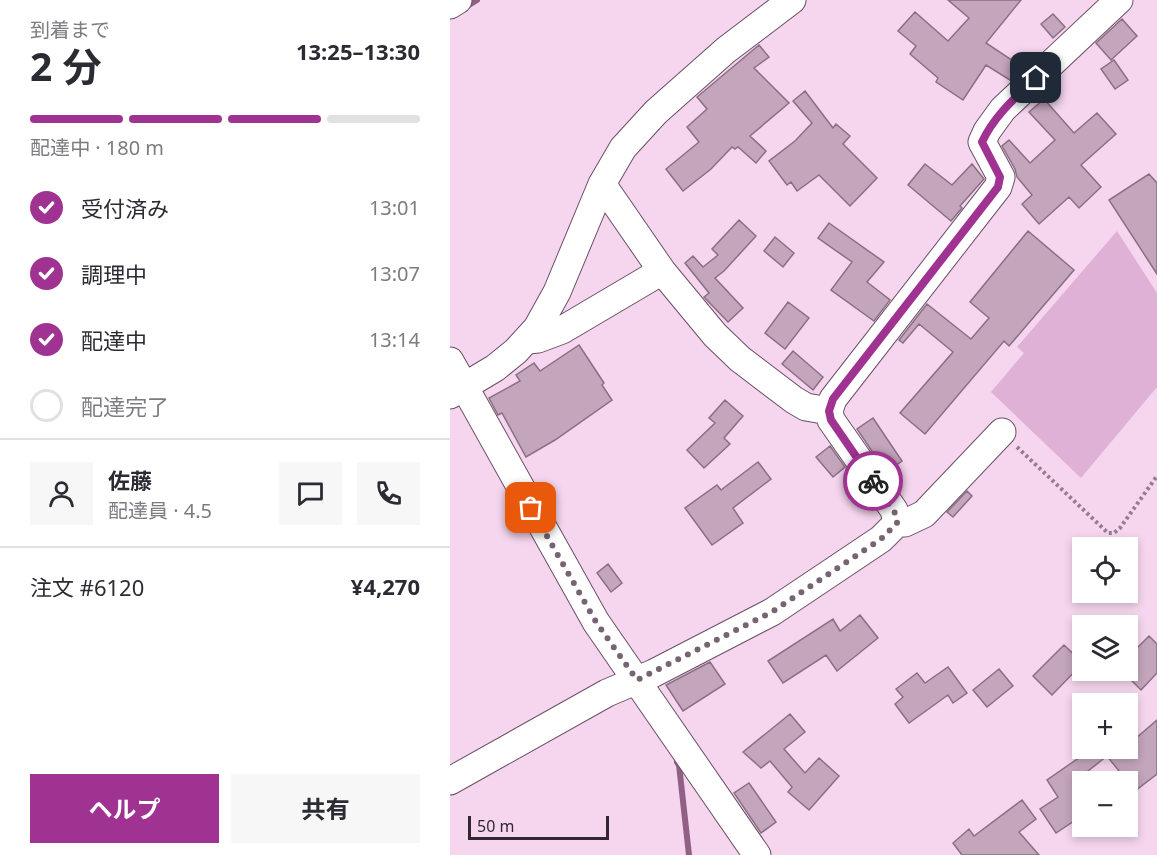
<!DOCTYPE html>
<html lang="ja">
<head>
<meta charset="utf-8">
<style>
  :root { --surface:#fff; --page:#f7f7f7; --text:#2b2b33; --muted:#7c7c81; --line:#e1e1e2; --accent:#a03291 }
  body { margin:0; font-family:"Noto Sans","Noto Sans JP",sans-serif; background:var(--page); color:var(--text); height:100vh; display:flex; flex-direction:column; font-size:22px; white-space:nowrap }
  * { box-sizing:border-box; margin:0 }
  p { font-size:20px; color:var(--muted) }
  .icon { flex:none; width:33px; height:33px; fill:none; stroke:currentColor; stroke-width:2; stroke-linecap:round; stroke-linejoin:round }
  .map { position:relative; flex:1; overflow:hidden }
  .panel { display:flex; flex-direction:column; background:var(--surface); width:450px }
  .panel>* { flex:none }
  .fabs { position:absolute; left:622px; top:537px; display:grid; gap:12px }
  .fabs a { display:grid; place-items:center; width:66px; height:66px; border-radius:0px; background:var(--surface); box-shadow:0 3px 9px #0003; font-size:30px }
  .scale { position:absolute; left:18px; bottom:15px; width:141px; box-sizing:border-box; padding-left:6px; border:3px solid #322730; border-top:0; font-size:16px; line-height:21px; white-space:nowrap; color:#322730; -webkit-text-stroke:4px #f5d6ee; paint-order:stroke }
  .pin { position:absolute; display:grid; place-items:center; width:51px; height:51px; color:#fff; margin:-26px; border-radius:12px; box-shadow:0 3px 9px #0006 }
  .courier { position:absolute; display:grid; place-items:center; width:60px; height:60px; margin:-30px; border:4px solid #a03291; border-radius:50%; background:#fff; color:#222; box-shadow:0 2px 8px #0007 }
  .head em { font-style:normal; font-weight:700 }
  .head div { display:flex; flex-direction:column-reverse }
  .head { display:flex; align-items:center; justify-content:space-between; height:102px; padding:0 30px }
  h1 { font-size:39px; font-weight:700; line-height:45px }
  .bar { display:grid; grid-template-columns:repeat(4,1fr); gap:9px 6px; align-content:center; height:72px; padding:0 30px }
  .bar i { height:8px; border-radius:4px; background:var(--line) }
  .bar .on { background:var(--accent) }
  .bar p { grid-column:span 4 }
  .line { display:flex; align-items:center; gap:15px; padding:0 30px; border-top:2px solid var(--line) }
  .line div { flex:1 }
  .round { display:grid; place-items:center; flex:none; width:63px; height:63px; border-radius:0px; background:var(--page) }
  ol { padding:0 30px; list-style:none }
  li { display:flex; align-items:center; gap:18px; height:66px }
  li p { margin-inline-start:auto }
  li .icon { padding:6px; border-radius:50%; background:var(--accent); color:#fff; stroke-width:4 }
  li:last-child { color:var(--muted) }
  li i { width:33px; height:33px; border:3px solid var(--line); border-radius:50% }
  .action { display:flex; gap:12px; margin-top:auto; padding:12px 30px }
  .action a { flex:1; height:69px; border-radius:0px; background:var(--accent); color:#fff; font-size:24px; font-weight:700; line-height:69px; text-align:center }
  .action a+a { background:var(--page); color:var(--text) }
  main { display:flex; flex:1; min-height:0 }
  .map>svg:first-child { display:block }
</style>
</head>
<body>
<main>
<section class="panel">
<div class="head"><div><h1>2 分</h1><p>到着まで</p></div><em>13:25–13:30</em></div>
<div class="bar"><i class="on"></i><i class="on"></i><i class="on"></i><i></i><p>配達中 · 180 m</p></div>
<ol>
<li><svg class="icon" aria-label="check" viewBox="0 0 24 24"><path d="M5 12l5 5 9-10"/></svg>受付済み<p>13:01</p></li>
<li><svg class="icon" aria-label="check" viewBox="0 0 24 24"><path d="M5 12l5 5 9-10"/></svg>調理中<p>13:07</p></li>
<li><svg class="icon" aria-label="check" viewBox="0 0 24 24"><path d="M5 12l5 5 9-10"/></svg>配達中<p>13:14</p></li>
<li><i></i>配達完了</li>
</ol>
<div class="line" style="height:108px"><a class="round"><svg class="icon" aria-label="person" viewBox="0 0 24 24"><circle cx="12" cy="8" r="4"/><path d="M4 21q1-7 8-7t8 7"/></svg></a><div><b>佐藤</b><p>配達員 · 4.5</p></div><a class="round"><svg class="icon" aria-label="chat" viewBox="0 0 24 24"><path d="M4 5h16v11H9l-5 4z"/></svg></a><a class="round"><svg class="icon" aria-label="phone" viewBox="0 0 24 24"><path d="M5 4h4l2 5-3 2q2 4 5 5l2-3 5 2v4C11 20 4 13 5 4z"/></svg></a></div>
<div class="line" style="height:78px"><div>注文 #6120</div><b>¥4,270</b></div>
<div class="action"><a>ヘルプ</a><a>共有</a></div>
</section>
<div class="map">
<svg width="707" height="855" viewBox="0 0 707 855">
  <rect width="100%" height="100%" fill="#f5d6ee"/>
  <path fill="#e0b1d6" d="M667 231 707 293V387L631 478 541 392 574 353 567 347Z"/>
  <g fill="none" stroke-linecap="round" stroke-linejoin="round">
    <path stroke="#906087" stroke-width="6" d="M14 8 27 0
      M227 762 229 765 239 855"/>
  </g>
  <path fill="#c3a5bc" stroke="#8a6f84" stroke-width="1.5" d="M498 0H571L536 43 574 68 560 80 536 65 513 100 486 82 488 78 460 54 466 46 448 31 465 12 498 41 519 18Z
    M603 14 615 27 603 38 591 24Z
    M672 19 687 36 661 60 646 43Z
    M309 45 319 57 304 68 339 103 300 136 316 151 306 163 288 147 285 149 282 147 261 169 233 191 216 169 249 142 237 127 257 109 247 97Z
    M664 60 678 80 665 89 651 69Z
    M355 91 383 128 386 124 400 136 393 144 427 178 400 206 369 175 347 191 341 182 337 185 319 161 345 141 362 123 343 101Z
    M594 99 624 133 647 113 666 134 631 165 651 187 629 208 619 197 589 224 572 204 582 195 567 177 565 169 552 146 559 140 580 163 605 140 579 112Z
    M475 164 502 185 522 164 534 179 510 206 512 208 501 221 458 185Z
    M699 174 707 183V274L659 200Z
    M289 220 306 236 274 271 265 278 293 308 278 322 254 297 259 293 235 263 243 256 253 267 268 255 262 249Z
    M379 223 434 262 417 282 440 300 424 321 381 290 402 262 368 238Z
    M578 231 624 270 559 346 554 341 475 434 450 413 503 352 469 324 453 343 449 340 477 304 521 339 539 318 520 302Z
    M325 237 344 253 333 267 314 251Z
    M338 302 359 318 335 349 315 333Z
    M129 345 154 383 152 385 162 400 105 440 76 457 52 413 48 415 39 398 70 381 66 375 84 363 90 371Z
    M343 351 373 377 363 390 332 364Z
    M275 400 293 416 274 438 280 444 254 468 237 450 265 423 259 418Z
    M423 418 452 461 436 472 407 429Z
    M380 446 395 467 383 477 366 457Z
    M308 462 321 479 283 508 293 523 262 545 235 508 267 485 271 490Z
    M517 491 522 496 503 517 497 512Z
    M158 564 172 583 161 592 147 573Z
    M410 615 428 638 387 671 376 655 333 683 318 661 383 619 390 631Z
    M699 636 707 644V673L691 690 678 677V657Z
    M614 645 633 663 602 695 583 676Z
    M260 662 275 684 233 711 216 685Z
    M498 667 517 693 503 703 498 695 459 723 445 704 453 697 446 689 467 673 475 683Z
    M549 669 563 686 537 707 523 690Z
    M340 714 355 732 334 749 355 773 369 758 389 776 359 810 338 792 342 787 320 761 311 768 293 752Z
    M707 720V774L685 791 657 756 633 775V815L606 833 590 809 608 797 597 780 633 755 628 748H678V745Z
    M299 783 326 822 311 833 284 793Z
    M572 800 586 819 569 832 589 855H512L503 843 519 829 524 836Z"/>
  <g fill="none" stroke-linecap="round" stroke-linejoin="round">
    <g stroke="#6a5065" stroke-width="29">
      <path id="minor" d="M0 5 8 0
        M152 184 212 271 265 335 290 359 344 400 356 407 379 411
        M78 340 88 339 112 330 212 271
        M0 361 146 622 307 855
        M0 395 45 368 66 351 87 328 107 292 152 184 173 148 206 112 276 50 342 0
        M447 523H455L474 514 552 432
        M0 781 157 693 204 673 322 612 431 539 447 523 444 510 381 420 379 411 383 399 548 187 551 177 532 142 537 131 553 109 669 0"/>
    </g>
    <path stroke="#937e8f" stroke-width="4" stroke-dasharray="3 3" stroke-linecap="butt" d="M567 447 658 533H664L670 528 707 476"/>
    <use href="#minor" stroke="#fff" stroke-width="27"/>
  </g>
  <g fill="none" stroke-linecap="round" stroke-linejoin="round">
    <path stroke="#766472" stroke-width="6" stroke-dasharray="0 10.8" d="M81 508 146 622 187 680 322 612 431 539 447 523V516L423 481"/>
    <path stroke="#a03291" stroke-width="8" d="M423 481 381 420 379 411 383 399 548 187 550 177 532 142C544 116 565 98 586 78"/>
  </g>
</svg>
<div class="fabs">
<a><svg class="icon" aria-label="locate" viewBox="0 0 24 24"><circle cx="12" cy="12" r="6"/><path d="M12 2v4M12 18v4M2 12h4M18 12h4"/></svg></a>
<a><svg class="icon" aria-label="layers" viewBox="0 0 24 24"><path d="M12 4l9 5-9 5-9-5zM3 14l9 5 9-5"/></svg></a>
<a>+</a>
<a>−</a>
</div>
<div class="scale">50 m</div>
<div class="pin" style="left:81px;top:508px;background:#ea580c"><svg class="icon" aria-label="bag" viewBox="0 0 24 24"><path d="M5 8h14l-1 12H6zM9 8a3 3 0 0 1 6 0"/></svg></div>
<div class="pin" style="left:586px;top:78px;background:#1f2937"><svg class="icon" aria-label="home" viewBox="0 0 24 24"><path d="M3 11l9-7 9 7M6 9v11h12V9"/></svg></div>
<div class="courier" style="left:423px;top:481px"><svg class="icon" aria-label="bike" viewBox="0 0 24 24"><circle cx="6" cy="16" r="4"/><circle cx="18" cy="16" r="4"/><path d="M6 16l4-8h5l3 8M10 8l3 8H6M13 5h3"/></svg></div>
</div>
</main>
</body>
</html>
